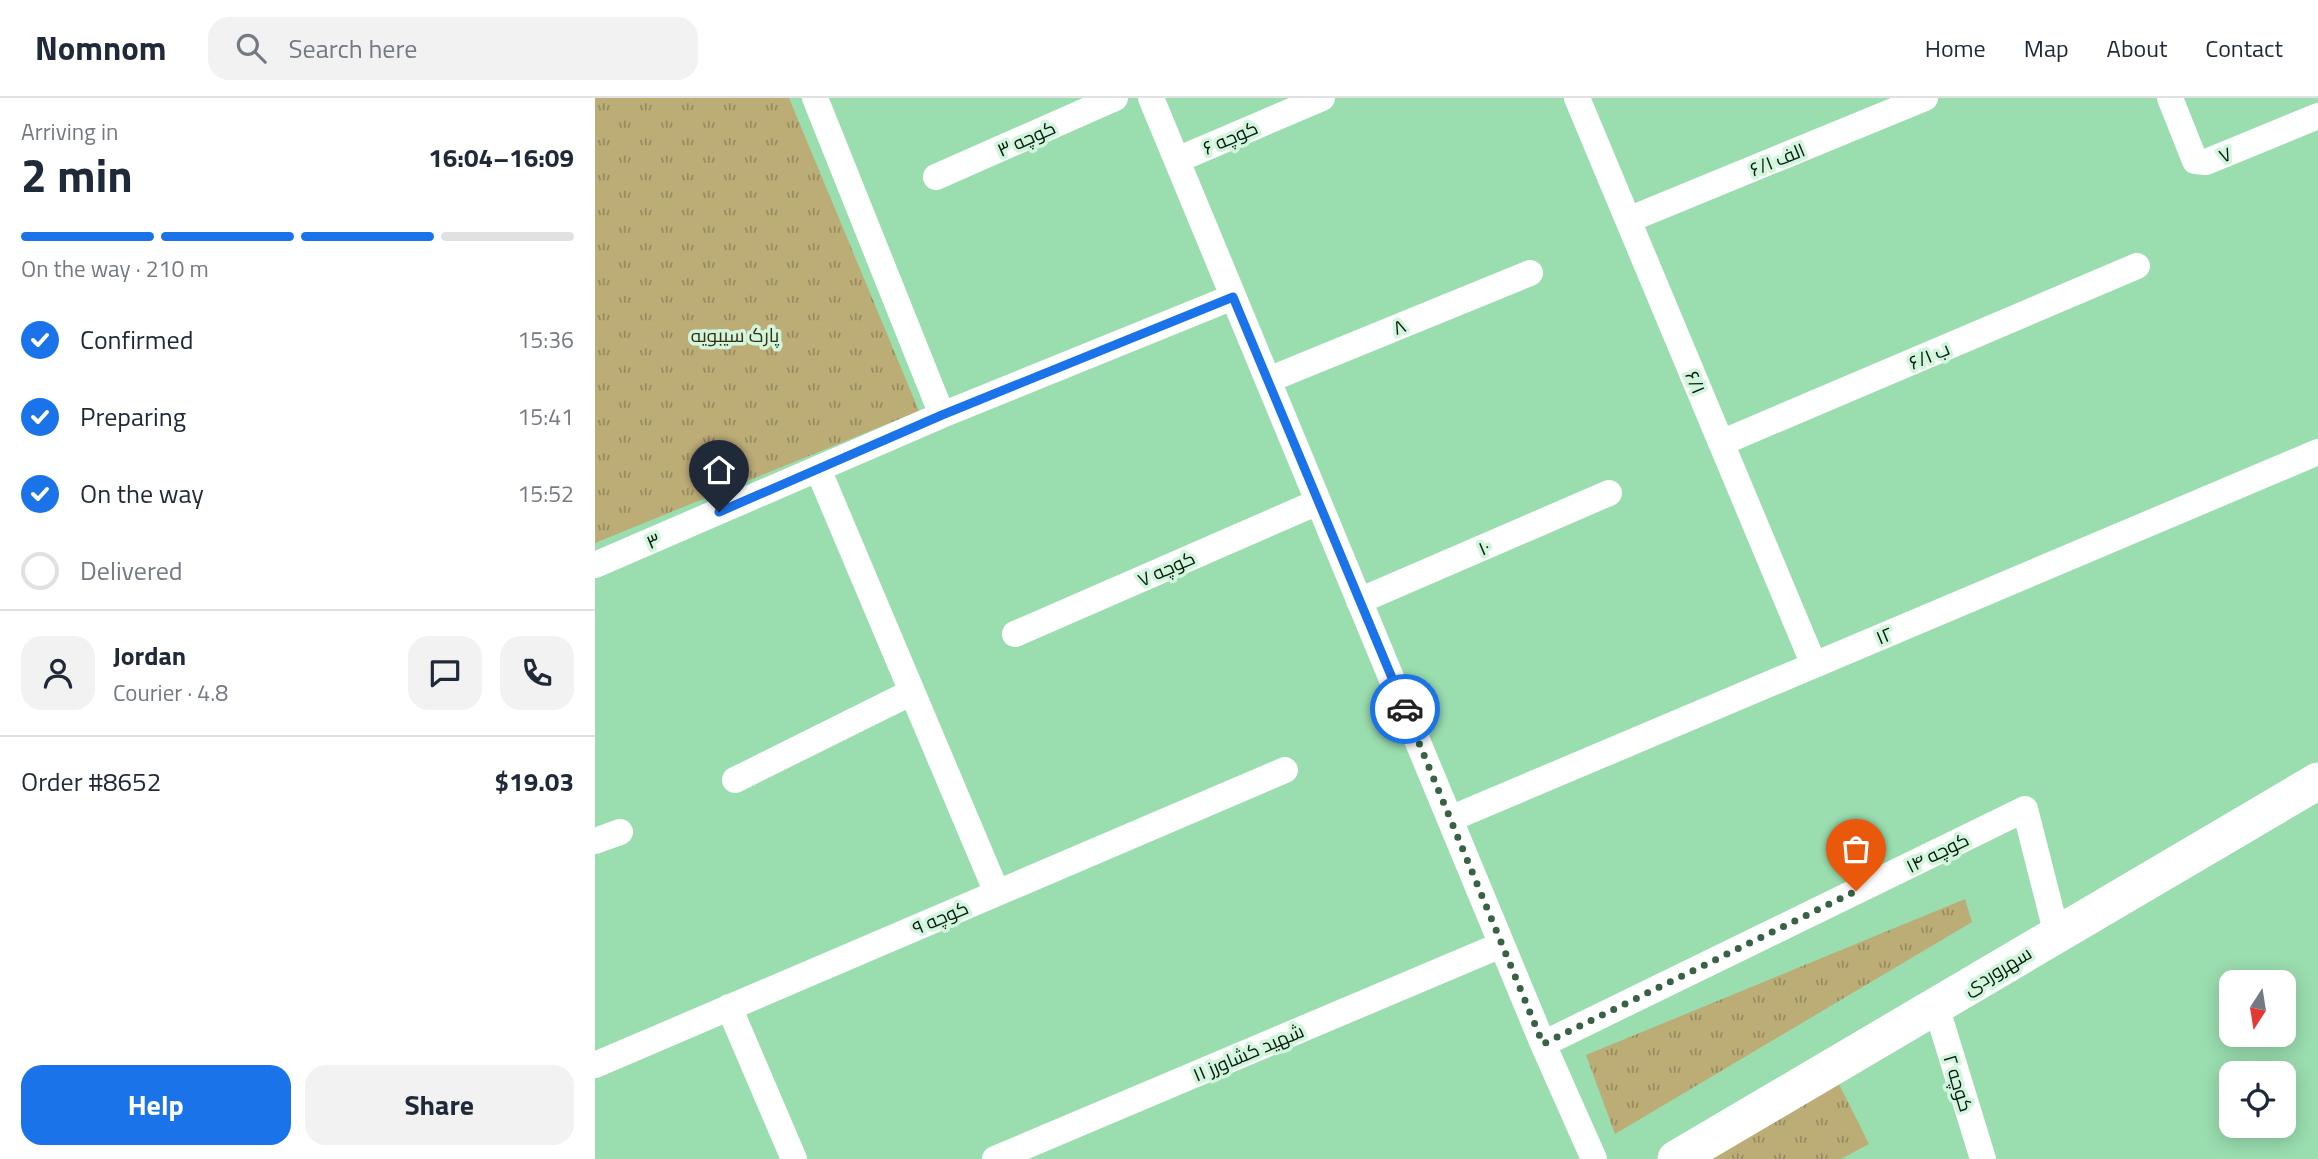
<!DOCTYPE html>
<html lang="en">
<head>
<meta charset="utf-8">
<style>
  :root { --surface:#fff; --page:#f2f2f3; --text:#1f2937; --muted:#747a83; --line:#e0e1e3; --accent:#1a73e8 }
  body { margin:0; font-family:"Titillium Web",Cairo,sans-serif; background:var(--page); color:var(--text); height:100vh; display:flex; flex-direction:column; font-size:26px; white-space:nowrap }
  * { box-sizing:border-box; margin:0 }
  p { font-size:23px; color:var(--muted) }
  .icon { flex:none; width:38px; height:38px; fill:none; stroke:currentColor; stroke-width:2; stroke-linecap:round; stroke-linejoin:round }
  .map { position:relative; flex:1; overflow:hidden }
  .panel { display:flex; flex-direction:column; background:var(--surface); width:595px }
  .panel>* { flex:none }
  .needle { width:46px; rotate:192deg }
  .buttons { position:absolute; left:1624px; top:872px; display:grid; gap:14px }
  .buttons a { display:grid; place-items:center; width:77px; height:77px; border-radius:14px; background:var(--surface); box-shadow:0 4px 18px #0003; font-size:35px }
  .pin { position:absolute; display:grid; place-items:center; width:60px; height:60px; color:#fff; margin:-72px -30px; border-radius:50% 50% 50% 0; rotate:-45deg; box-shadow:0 0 7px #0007 }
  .pin .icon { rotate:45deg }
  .courier { position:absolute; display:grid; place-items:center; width:70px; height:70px; margin:-35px; border:5px solid #1a73e8; border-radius:50%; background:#fff; color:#222; box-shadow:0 2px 9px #0007 }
  .overview em { font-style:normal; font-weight:700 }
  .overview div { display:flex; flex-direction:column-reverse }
  .overview { display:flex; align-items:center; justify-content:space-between; height:119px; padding:0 21px }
  h1 { font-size:46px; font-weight:700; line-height:52px }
  .bar { display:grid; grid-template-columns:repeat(4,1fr); gap:10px 7px; align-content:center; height:84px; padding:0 21px }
  .bar i { height:9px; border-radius:5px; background:var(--line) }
  .bar .current { background:var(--accent) }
  .bar p { grid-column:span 4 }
  .line { display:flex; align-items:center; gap:18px; padding:0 21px; border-top:2px solid var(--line) }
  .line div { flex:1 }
  .round { display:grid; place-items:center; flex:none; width:74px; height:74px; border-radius:21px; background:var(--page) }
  ol { padding:0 21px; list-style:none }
  li { display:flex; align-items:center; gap:21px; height:77px }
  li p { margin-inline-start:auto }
  li .icon { padding:7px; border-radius:50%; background:var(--accent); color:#fff; stroke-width:4 }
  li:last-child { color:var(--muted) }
  li i { width:38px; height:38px; border:4px solid var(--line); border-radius:50% }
  .button { display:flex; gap:14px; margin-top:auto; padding:14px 21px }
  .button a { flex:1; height:80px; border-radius:21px; background:var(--accent); color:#fff; font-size:28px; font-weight:700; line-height:80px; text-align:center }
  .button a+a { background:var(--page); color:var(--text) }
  header { display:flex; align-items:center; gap:42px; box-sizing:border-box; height:98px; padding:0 35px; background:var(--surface); border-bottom:2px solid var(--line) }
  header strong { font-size:33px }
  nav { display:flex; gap:38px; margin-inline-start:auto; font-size:24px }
  .search { width:490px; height:63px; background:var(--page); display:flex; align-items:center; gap:18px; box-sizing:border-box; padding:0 24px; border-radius:21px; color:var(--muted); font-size:26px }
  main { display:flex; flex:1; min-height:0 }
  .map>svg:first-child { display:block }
</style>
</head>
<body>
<header>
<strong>Nomnom</strong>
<div class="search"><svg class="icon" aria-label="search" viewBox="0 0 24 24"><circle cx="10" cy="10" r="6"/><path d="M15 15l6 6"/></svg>Search here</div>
<nav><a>Home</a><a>Map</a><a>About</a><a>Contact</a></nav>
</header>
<main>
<section class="panel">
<div class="overview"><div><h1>2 min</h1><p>Arriving in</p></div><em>16:04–16:09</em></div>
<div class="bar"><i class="current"></i><i class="current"></i><i class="current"></i><i></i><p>On the way · 210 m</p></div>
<ol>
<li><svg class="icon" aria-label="check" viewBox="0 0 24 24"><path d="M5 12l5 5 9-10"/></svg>Confirmed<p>15:36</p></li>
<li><svg class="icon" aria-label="check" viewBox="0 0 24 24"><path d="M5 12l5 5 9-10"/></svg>Preparing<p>15:41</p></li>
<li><svg class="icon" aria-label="check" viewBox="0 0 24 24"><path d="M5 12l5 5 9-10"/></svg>On the way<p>15:52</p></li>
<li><i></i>Delivered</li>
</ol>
<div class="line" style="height:126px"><a class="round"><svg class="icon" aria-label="person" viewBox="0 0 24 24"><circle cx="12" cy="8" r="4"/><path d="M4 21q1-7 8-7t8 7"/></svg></a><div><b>Jordan</b><p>Courier · 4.8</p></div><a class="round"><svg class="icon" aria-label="chat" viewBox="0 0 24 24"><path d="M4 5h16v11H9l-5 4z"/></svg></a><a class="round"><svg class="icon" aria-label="phone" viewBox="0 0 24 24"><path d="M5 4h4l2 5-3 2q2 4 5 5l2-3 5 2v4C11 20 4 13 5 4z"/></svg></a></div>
<div class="line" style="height:91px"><div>Order #8652</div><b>$19.03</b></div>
<div class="button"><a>Help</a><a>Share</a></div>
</section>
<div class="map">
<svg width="1723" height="1061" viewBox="0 0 1723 1061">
  <defs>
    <pattern id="park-tufts" width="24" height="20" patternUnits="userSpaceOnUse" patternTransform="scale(1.75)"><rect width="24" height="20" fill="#bcac76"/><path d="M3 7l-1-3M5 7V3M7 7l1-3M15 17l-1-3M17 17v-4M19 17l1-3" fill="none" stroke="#978b5f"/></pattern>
  </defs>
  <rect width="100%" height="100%" fill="#9addaf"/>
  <path fill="url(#park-tufts)" d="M0 0H194L324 313 0 445Z
    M1370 801 1377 824 1020 1036 991 957Z
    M1240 978 1274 1046 1246 1061H1107Z"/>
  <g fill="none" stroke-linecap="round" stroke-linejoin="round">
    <path stroke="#fff" stroke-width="26" d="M220 0 347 317
      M556 0 948 946 999 1061
      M982 0 1219 567
      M1575 0 1600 63 1611 64 1723 18
      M582 62 727 0
      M341 79 520 0
      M1033 122 1330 0
      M673 282 935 175
      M1126 345 1542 168
      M223 371 402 795
      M0 467 347 317 638 199
      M764 503 1014 395
      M420 536 723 404
      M140 682 317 594
      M855 721 1723 354
      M0 743 25 734
      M1341 908 1388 1061
      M134 909 199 1061
      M948 946 1430 711 1462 837
      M0 967 690 672
      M400 1061 906 847"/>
    <path stroke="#fff" stroke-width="37" d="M1081 1061 1723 683"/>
  </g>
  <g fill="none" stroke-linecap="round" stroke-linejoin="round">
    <path stroke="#386146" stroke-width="7" stroke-dasharray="0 12.6" d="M810 611 948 946 1261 793"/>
    <path stroke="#1a73e8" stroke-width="9" d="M124 414 347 317 638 199 810 611"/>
  </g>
  <g text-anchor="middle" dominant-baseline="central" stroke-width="7" stroke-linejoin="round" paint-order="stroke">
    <g font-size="19" fill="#031e0e" stroke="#d4f5dd">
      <text transform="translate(635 39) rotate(-23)">کوچه ۶</text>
      <text transform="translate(431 40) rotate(-24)">کوچه ۳</text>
      <text transform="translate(1630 56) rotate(-22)">۷</text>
      <text transform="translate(1182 61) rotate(-22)">۶/۱ الف</text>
      <text transform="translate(804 228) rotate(-22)">۸</text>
      <text transform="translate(1334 257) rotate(-23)">۶/۱ ب</text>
      <text transform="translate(1101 284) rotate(67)">۶/۱</text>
      <text transform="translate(58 442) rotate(-23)">۳</text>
      <text transform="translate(889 449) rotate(-23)">۱۰</text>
      <text transform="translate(571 470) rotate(-24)">کوچه ۷</text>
      <text transform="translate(1289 537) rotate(-23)">۱۲</text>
      <text transform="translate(1342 754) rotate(-26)">کوچه ۱۴</text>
      <text transform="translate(345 819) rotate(-23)">کوچه ۹</text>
      <text transform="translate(1402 872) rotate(-31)">سهروردی</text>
      <text transform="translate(653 954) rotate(-23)">۱۱ شهید کشاورز</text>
      <text transform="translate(1364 985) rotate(73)">کوچه ۲</text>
    </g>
    <g font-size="19" fill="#382f0f" stroke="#d4f5dd">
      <text x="140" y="236">پارک سیبویه</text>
    </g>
  </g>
</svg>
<div class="buttons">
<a><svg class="needle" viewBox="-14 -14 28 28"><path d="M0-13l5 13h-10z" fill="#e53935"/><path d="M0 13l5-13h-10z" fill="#747a83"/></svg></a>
<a><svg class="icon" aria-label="locate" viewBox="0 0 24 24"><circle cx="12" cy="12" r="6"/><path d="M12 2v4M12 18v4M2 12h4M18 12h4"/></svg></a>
</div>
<div class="pin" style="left:1261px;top:793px;background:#ea580c"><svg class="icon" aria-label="bag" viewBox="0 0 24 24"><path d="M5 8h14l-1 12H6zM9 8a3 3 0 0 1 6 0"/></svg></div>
<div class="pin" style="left:124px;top:414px;background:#1f2937"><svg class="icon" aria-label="home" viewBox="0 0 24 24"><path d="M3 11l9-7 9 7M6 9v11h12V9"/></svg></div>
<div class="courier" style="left:810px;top:611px"><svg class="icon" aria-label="car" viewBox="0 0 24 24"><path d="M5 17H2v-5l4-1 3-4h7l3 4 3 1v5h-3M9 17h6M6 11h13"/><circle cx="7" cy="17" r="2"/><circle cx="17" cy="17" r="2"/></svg></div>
</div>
</main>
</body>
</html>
